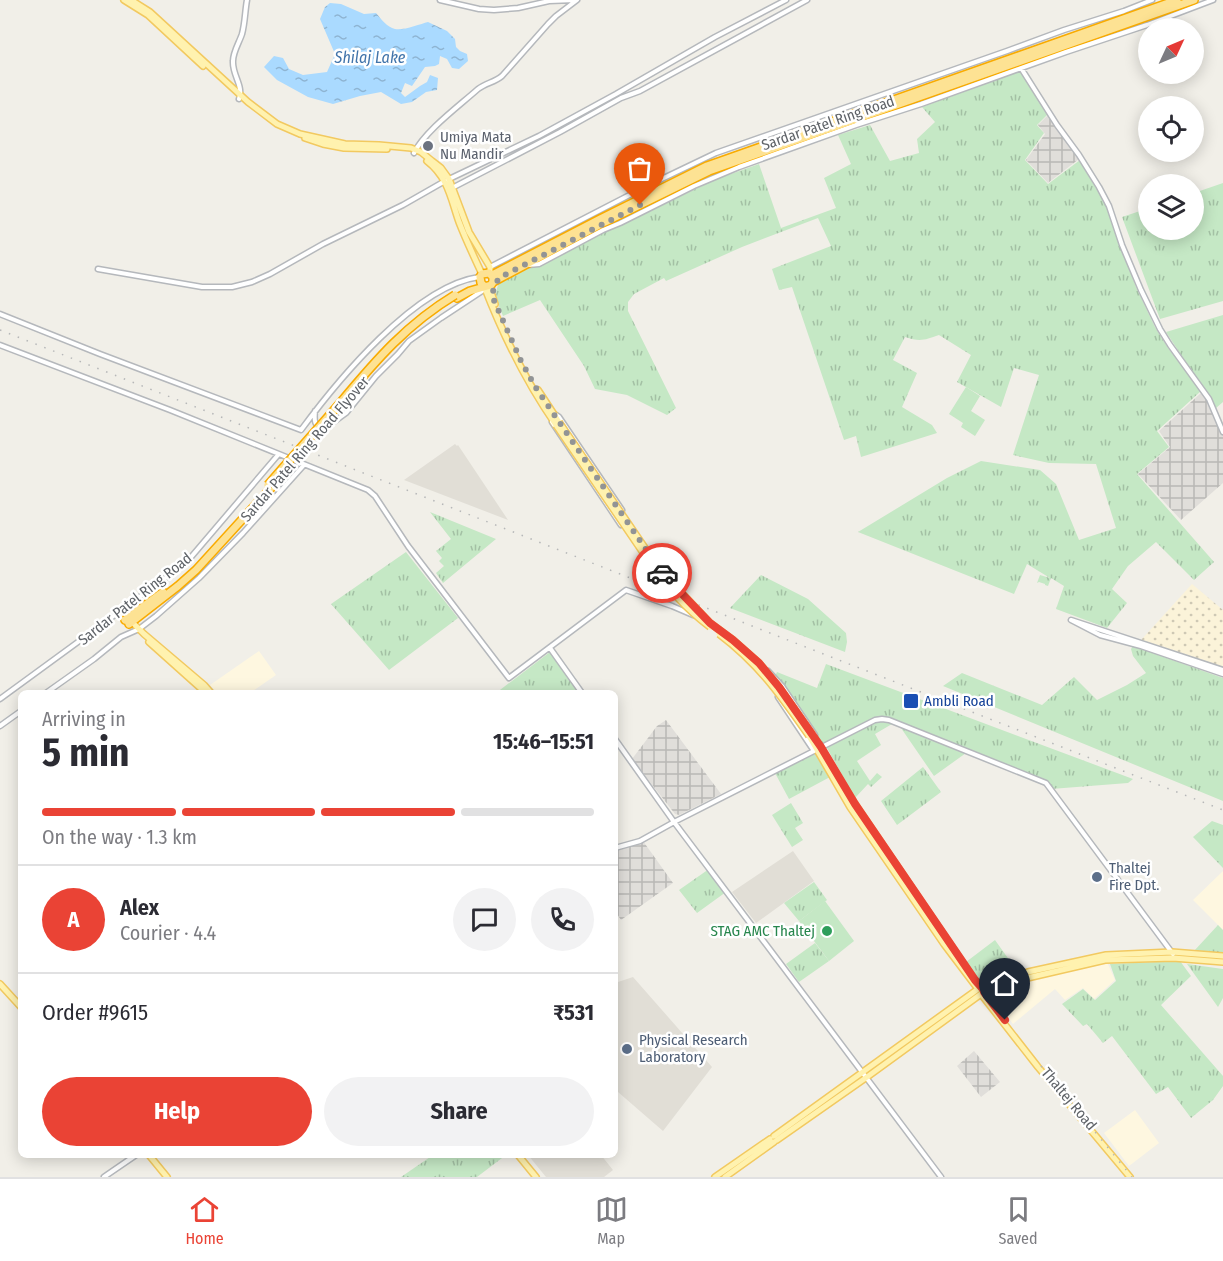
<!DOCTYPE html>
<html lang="en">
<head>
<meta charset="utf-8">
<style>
  :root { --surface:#fff; --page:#f2f2f3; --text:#2b2b33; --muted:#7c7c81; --line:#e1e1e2; --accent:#ea4335 }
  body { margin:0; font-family:"Fira Sans Condensed",sans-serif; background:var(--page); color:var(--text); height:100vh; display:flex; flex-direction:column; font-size:22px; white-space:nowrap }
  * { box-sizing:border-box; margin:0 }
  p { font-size:20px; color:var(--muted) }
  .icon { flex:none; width:33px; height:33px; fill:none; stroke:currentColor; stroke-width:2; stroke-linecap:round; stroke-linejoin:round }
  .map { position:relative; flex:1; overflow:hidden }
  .panel { position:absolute; left:18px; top:690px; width:600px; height:468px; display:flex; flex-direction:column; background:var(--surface); border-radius:9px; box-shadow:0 3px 15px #0003 }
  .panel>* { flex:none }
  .needle { width:39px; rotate:46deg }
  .buttons { position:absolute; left:1138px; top:18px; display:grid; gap:12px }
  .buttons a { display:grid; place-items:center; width:66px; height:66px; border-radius:50%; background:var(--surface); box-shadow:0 3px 15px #0003; font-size:30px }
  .pin { position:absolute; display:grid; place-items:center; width:51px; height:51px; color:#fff; margin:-62px -26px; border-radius:50% 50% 50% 0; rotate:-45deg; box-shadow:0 0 6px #0007 }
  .pin .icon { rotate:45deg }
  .courier { position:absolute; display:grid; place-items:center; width:60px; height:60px; margin:-30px; border:4px solid #ea4335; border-radius:50%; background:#fff; color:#222; box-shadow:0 2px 8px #0007 }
  .overview em { font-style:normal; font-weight:700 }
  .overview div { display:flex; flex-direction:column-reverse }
  .overview { display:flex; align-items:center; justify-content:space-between; height:102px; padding:0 24px }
  h1 { font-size:39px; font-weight:700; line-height:45px }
  .bar { display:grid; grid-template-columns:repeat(4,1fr); gap:9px 6px; align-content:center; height:72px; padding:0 24px }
  .bar i { height:8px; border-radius:4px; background:var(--line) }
  .bar .active { background:var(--accent) }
  .bar p { grid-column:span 4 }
  .line { display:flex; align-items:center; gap:15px; padding:0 24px; border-top:2px solid var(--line) }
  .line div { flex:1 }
  .round { display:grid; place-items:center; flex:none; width:63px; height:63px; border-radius:32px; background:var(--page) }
  .action { display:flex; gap:12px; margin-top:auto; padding:12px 24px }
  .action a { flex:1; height:69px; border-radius:36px; background:var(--accent); color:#fff; font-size:24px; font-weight:700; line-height:69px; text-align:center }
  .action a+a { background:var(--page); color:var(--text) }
  .dock { display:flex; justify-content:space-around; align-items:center; height:84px; border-top:2px solid var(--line); background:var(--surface); font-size:16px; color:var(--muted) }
  .dock a { display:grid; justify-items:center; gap:3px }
  .dock .active { color:var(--accent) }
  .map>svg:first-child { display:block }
</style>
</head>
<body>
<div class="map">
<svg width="1223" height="1177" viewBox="0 0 1223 1177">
  <defs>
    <pattern id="industrial-grid" width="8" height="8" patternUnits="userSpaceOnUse" patternTransform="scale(1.5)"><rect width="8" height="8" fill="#e0deda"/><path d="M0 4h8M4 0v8" fill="none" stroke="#b9b8b5"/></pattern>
    <pattern id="grass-tufts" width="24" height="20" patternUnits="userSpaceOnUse" patternTransform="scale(1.5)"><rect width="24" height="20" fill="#c5e8c5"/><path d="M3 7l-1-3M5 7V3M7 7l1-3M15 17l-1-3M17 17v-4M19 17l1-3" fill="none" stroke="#a3c0a4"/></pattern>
    <pattern id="sand-dots" width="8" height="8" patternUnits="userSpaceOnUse" patternTransform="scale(1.5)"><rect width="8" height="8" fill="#fbf3d9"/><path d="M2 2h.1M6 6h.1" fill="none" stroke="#cec8b4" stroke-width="1.8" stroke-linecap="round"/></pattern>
    <pattern id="water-ripples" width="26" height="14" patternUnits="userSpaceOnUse" patternTransform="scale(1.5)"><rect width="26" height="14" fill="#aadaff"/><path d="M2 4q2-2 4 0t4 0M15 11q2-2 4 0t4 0" fill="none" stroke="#8eb4d2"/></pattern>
  </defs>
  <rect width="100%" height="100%" fill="#f1efe8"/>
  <path fill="#fef7e0" d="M259 651 276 675 250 693H217L210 685Z
    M1223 871V930L1193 900Z
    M1107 962 1115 980 1094 999 1083 988 1065 1000 1055 989 1013 1024 989 993 1034 979Z
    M1135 1110 1159 1143 1129 1166 1104 1133Z"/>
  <path fill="url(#industrial-grid)" d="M1048 115 1079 159 1048 183 1026 160 1045 134 1038 125Z
    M1202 392 1214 413 1223 435V483L1181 520 1138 474 1170 447 1159 431Z
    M666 720 721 794 679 815 675 814 632 759 657 726Z
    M643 841 673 883 621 920 615 911V851Z
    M974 1051 1000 1082 981 1097 957 1066Z"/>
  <path fill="#e1ded6" d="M455 444 457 446 458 445 508 520 404 480Z
    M793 851 814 881 756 923 732 892Z
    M633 977 712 1067 663 1131 618 1092 615 1094V983Z
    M528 1155H601L613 1170 604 1177H546Z"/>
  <path fill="url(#grass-tufts)" d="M1021 71 1048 114 1037 125 1044 133 1025 160 1048 184 1080 160 1107 207 1136 287 1155 327 1168 348 1201 391 1157 431 1169 447 1137 474 1214 562 1194 580 1156 542 1128 566 1112 589 1127 603 1107 628 1056 609 1064 586 1051 578 1048 586 1045 585V584L1039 582 1037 583 1040 575 1050 578 1027 564 1014 594 858 532 947 478 981 461 1040 470 1056 484 1079 540 1116 528 1096 464 1049 463 1013 455 1039 375 1014 368 1001 407 957 382 971 355 939 335C925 340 920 342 905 337L893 360 917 373 902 407 932 425 937 433 861 457 856 436 844 440 792 287 779 290 772 269 831 246 818 218 742 247 666 281 664 278 634 294 628 302V311L676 408 667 415 627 395 595 389 584 366 540 300 503 316C497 301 492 295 501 279L630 221 714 180 759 164 781 228 836 208 824 178 851 164 838 135 870 125 890 161 919 153 917 139 935 122 922 107Z
    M1223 183V301L1160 319 1122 217 1149 208V230H1194V193Z
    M1223 315V402L1216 408 1166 332Z
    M430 512 496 539 443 583 436 573 444 566 439 561 442 558 436 551 451 539Z
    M406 552 458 618 389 670 331 604Z
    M761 575 808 599 846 633 847 642 845 652 730 608Z
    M1133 646 1223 678V801L943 686 962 673 1042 705 1074 677 1097 700 1127 685 1146 673 1133 656 1131 649Z
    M550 652 579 693H496Z
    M826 664 1133 779 1128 783 1051 789 1047 783 889 720H875L823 744 775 676 777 672 817 688Z
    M882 721 892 724 875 734 881 745 857 761 870 781 877 773 882 777 871 787 868 784 855 798 827 748 876 722Z
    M901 728 966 753 934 776Z
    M816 751 830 777 789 799 775 773Z
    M923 767 941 792 897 825 881 801Z
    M791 803 803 823 795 828 803 840 792 847 772 815Z
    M1212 821 1223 825V868L1193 837Z
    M709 869 726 892 697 913 679 890Z
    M814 882 827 900 799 921 784 903Z
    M1218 925 1223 930V955L1194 951Z
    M995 940 1010 961 995 972 979 979 966 962Z
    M815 943 829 961 799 982 786 964Z
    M1180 961 1191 976 1161 1005 1223 1076V1086L1213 1100 1191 1118 1168 1087 1156 1094 1112 1036 1103 1043 1087 1024 1083 1026 1062 1004 1083 989 1095 1000 1116 981 1110 964Z
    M1187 964 1223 969V998L1218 1007Z
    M433 1155H506L477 1177H401Z"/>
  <path fill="url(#sand-dots)" d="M1192 584 1223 610V667L1141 640Z"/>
  <path fill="#c5e8c5" d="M966 387 980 396 971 411 985 420 975 436 961 427 963 423 949 414Z
    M825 901 854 941 829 961 799 921Z"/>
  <path fill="url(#water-ripples)" d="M330 3 341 4 364 14 376 13C381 19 387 27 395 29 403 31 420 24 428 22L447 31 455 39 456 47 460 51 467 54 468 61 459 69 452 68 447 59 440 56 439 64 435 66 425 67 412 86 405 83 401 93 405 97 420 86 427 82 430 75 438 78 437 90 426 92 412 102 401 104 381 92 360 96 333 104 308 97 277 80 264 67 274 56 283 58 289 69 303 75 327 72 335 54 320 19 325 7Z"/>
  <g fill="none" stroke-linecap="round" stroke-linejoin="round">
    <g stroke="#b5b8bc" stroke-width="7">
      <path id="minor" d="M440 0 479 9 494 10 518 8 549 1 575 0
        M1021 68 1057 125 1079 155 1099 187 1109 206 1122 245 1141 290 1160 329 1170 345 1209 399 1223 432
        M239 99C244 86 232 75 233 61 233 52 239 43 242 34 245 23 245 11 247 0
        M414 153C425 131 459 106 478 89 486 83 495 82 502 76L548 24 556 16 577 0
        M450 189 560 132 621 98 640 91 807 0
        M528 265 539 264 603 230 620 223 694 186 739 167 856 125 921 104 1066 52 1147 25 1213 0
        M490 267 645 187 716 153 1007 51 1064 30 1124 11 1152 0
        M98 269 202 287H232L252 282 270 274 323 244 403 205 445 181 539 136 616 94 715 37 786 0
        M0 314 100 354 301 430C338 380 415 286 479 277
        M0 345 170 410 368 490 375 496 408 546 509 678 626 590 672 606 693 615
        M315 411C314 420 314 427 324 429L346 413 376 376 398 354 409 341 441 318 485 289
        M556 415 559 417 622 510
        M552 422 621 525
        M550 648 582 693
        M1223 670 1071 620 1100 635 1141 646 1223 674
        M768 671 782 686 815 735
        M46 693 94 659 121 637 139 629 156 616 199 578 243 533 304 465
        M778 697 814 751
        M0 699 186 563 278 455
        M0 726 21 711
        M615 739 674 822 941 1177
        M615 848 640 841 676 821 875 720 882 719 889 720 1046 783 1173 954
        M104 1177 136 1155"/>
    </g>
    <g stroke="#f2c960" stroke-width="8">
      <path id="major" d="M124 0 148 15 203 66
        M131 0 150 12 248 102 277 124 300 134 345 144 379 145 411 148 421 152 432 161 441 168 449 179 469 232 490 267V274
        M305 138 323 144 344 148 387 149
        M427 161C448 177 451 199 459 222 466 240 474 257 482 274
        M484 286C503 335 526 382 556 425
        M489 286 495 304
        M538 390 559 422
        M130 620 144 634 204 685 211 693
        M149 642 206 693
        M812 734 855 804 971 975
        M977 982 981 988 1028 972 1106 955 1172 952 1223 956
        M0 984 21 1007
        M987 996 984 992 1023 979 1105 960 1173 958 1223 962
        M774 1136 978 989 944 944 850 807 809 736
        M777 1140 867 1077 981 994 1038 1067 1130 1177
        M149 1155 167 1177
        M518 1155 536 1177
        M715 1177 770 1139
        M725 1177 774 1142"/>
    </g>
    <g stroke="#f9ab00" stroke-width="10">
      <path id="highway" d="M492 275 600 219 707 166 1177 0
        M493 282 605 222 709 171 1194 0
        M457 298 470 291 491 285 493 282V277L489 273 482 274 480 277 481 283 484 286
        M125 620 163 592
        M129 624 178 586 196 570 271 488"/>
    </g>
    <use href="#minor" stroke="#fff" stroke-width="4"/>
    <use href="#major" stroke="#fff2af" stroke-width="5"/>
    <use href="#highway" stroke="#fde293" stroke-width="7"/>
    <path stroke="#b6b7b8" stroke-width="1.5" stroke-dasharray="1.5 8" stroke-linecap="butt" d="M0 330 803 646 1223 810
      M1041 1066 1132 1177"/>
    <g stroke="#f2c960" stroke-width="8" stroke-linecap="butt">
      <path id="major-bridge" d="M559 422 660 570 710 623 733 640 759 663 779 687 812 734
        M556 425 644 554
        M649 561C664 585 687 610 710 627
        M719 634C759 664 781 696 809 736"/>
    </g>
    <g stroke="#f9ab00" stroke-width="10" stroke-linecap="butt">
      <path id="highway-bridge" d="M268 485C292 457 317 430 341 402 376 360 407 324 455 295"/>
    </g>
    <use href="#major-bridge" stroke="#fff2af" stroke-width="5"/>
    <use href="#highway-bridge" stroke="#fde293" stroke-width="7"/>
  </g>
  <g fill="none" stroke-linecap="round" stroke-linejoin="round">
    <path stroke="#929495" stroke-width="6" stroke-dasharray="0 10.8" d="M640 205 499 278 494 287 492 296 521 361 536 388 662 573"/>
    <path stroke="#ea4335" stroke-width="8" d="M662 573 710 623 733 640 759 663 779 687 821 747 855 804 975 980 983 989 984 992 1005 1020"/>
  </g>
  <circle fill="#6b7280" stroke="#fff" stroke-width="2" cx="428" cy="146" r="6"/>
  <rect fill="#1a4fb4" stroke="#fff" stroke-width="2" x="903" y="693" width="16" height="16" rx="3"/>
  <g fill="#5c6f8a" stroke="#fff" stroke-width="2">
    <circle cx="1097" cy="877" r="6"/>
    <circle cx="627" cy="1049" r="6"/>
  </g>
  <circle fill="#2e9e5b" stroke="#fff" stroke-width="2" cx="827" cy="931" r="6"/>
  <g text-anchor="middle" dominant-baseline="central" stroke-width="5" stroke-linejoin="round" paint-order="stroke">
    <g font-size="15" fill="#5f6368" stroke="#fff">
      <text transform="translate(828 123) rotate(-19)">Sardar Patel Ring Road</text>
      <text transform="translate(305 449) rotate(-49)">Sardar Patel Ring Road Flyover</text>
      <text transform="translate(135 599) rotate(-38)">Sardar Patel Ring Road</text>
      <text transform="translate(1069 1099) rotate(50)">Thaltej Road</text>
    </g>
    <g font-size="15" fill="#5b616d" stroke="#fff" text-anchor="start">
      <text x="440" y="137">Umiya Mata<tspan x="440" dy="17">Nu Mandir</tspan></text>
    </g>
    <g font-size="15" fill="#164399" stroke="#fff" text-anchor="start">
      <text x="924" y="701">Ambli Road</text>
    </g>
    <g font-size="15" fill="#4e5e75" stroke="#fff" text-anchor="start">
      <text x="1109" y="868">Thaltej<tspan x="1109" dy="17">Fire Dpt.</tspan></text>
      <text x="639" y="1040">Physical Research<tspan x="639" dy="17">Laboratory</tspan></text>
    </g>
    <g font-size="15" fill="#27864d" stroke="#fff" text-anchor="end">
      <text x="815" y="931">STAG AMC Thaltej</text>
    </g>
    <g font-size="16" font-style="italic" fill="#4174aa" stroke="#fff">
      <text x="370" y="57">Shilaj Lake</text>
    </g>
  </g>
</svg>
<div class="buttons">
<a><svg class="needle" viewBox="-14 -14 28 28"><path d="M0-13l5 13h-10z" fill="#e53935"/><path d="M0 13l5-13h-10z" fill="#7c7c81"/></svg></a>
<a><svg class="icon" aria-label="locate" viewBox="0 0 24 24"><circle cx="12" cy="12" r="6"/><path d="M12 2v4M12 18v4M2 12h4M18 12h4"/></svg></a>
<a><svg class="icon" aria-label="layers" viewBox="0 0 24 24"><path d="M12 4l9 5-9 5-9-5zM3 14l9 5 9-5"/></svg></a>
</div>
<div class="pin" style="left:640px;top:205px;background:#ea580c"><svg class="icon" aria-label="bag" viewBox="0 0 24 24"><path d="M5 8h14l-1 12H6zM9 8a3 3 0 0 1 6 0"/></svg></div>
<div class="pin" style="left:1005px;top:1020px;background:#1f2937"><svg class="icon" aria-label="home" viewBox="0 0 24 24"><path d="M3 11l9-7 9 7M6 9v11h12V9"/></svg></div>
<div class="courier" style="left:662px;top:573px"><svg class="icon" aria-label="car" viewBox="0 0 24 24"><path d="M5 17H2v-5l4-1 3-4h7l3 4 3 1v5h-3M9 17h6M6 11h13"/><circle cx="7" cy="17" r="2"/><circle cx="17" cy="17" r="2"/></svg></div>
<section class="panel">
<div class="overview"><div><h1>5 min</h1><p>Arriving in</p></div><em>15:46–15:51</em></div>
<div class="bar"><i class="active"></i><i class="active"></i><i class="active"></i><i></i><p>On the way · 1.3 km</p></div>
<div class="line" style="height:108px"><b class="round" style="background:var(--accent);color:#fff">A</b><div><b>Alex</b><p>Courier · 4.4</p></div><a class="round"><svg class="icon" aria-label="chat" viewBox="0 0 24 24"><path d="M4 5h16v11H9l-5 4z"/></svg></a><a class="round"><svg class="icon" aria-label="phone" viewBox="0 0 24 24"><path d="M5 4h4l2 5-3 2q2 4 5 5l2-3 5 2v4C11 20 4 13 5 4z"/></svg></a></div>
<div class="line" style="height:78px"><div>Order #9615</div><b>₹531</b></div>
<div class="action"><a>Help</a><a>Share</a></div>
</section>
</div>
<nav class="dock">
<a class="active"><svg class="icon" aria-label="home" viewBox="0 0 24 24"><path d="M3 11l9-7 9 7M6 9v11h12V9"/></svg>Home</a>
<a><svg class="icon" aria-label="map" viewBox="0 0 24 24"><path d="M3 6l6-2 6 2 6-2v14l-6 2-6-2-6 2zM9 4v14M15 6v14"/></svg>Map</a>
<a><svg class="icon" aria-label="saved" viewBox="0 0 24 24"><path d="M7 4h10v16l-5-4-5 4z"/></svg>Saved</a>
</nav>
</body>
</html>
